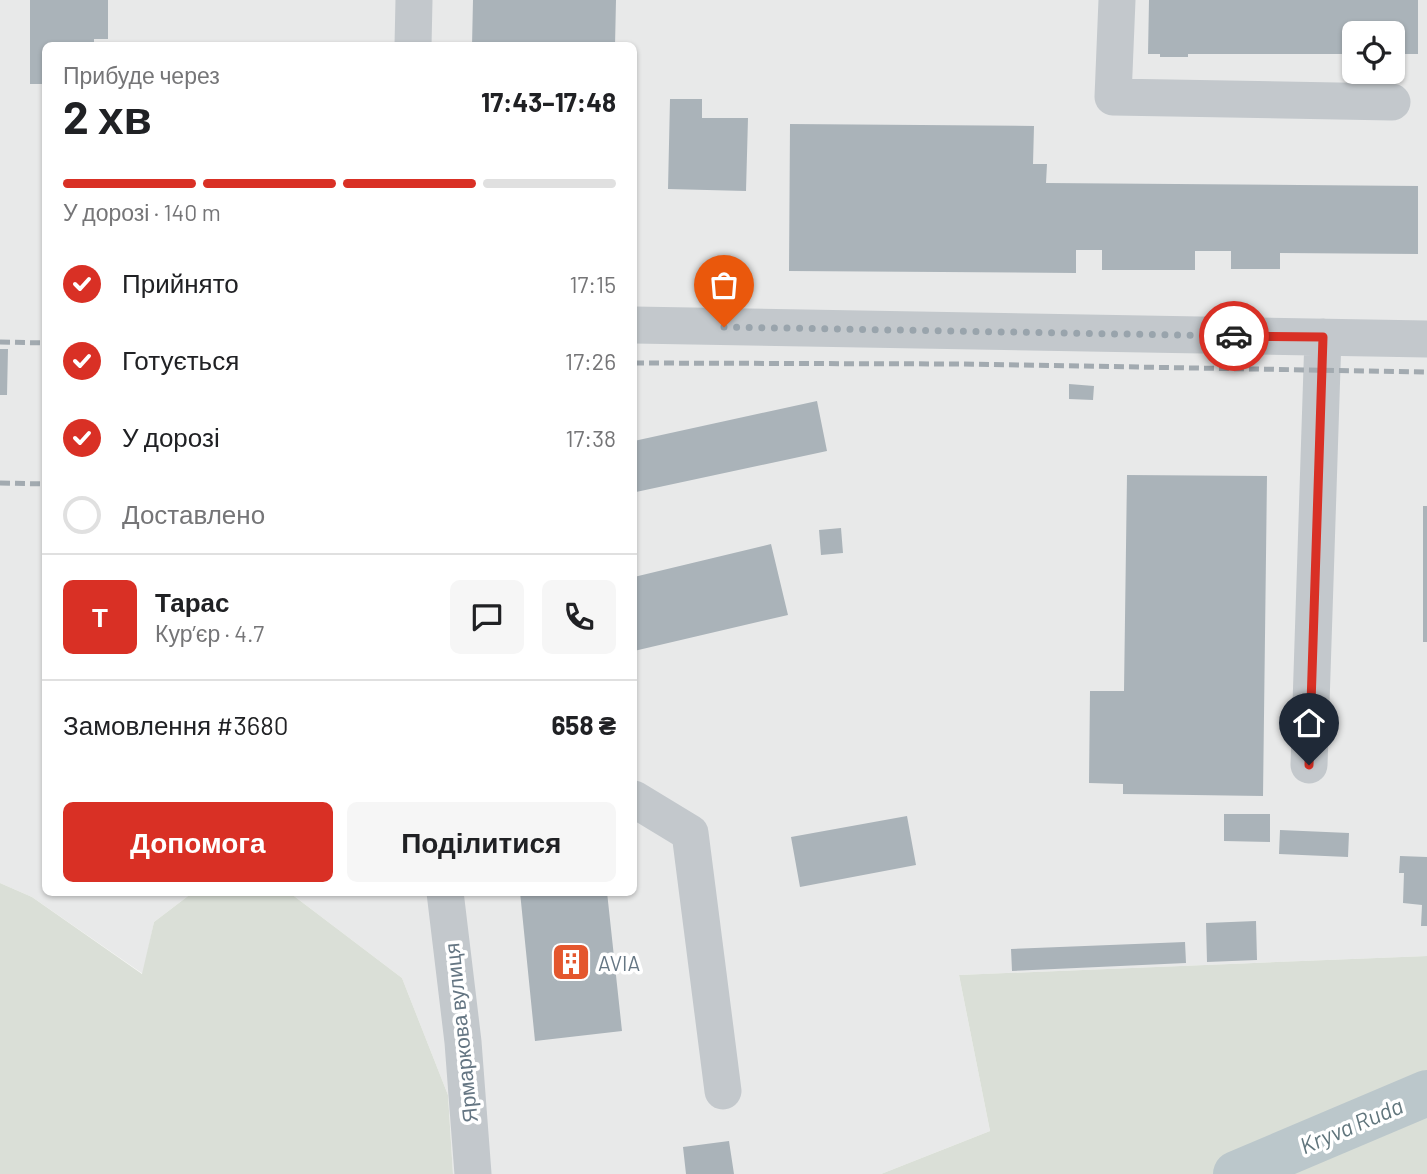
<!DOCTYPE html>
<html lang="uk">
<head>
<meta charset="utf-8">
<style>
  :root { --surface:#fff; --page:#f6f6f6; --text:#202124; --muted:#757577; --line:#e0e0e0; --accent:#d93025 }
  body { margin:0; font-family:Barlow,sans-serif; background:var(--page); color:var(--text); height:100vh; display:flex; flex-direction:column; font-size:26px; white-space:nowrap }
  * { box-sizing:border-box; margin:0 }
  p { font-size:23px; color:var(--muted) }
  .icon { flex:none; width:38px; height:38px; fill:none; stroke:currentColor; stroke-width:2; stroke-linecap:round; stroke-linejoin:round }
  .map { position:relative; flex:1; overflow:hidden }
  .panel { position:absolute; left:42px; top:42px; width:595px; height:854px; display:flex; flex-direction:column; background:var(--surface); border-radius:10px; box-shadow:0 2px 5px #0004 }
  .panel>* { flex:none }
  .buttons { position:absolute; left:1342px; top:21px; display:grid; gap:14px }
  .buttons a { display:grid; place-items:center; width:63px; height:63px; border-radius:10px; background:var(--surface); box-shadow:0 2px 5px #0004; font-size:35px }
  .pin { position:absolute; display:grid; place-items:center; width:60px; height:60px; color:#fff; margin:-72px -30px; border-radius:50% 50% 50% 0; rotate:-45deg; box-shadow:0 0 7px #0007 }
  .pin .icon { rotate:45deg }
  .courier { position:absolute; display:grid; place-items:center; width:70px; height:70px; margin:-35px; border:5px solid #d93025; border-radius:50%; background:#fff; color:#222; box-shadow:0 2px 9px #0007 }
  .summary em { font-style:normal; font-weight:700 }
  .summary div { display:flex; flex-direction:column-reverse }
  .summary { display:flex; align-items:center; justify-content:space-between; height:119px; padding:0 21px }
  h1 { font-size:46px; font-weight:700; line-height:52px }
  .bar { display:grid; grid-template-columns:repeat(4,1fr); gap:10px 7px; align-content:center; height:84px; padding:0 21px }
  .bar i { height:9px; border-radius:5px; background:var(--line) }
  .bar .on { background:var(--accent) }
  .bar p { grid-column:span 4 }
  .line { display:flex; align-items:center; gap:18px; padding:0 21px; border-top:2px solid var(--line) }
  .line div { flex:1 }
  .round { display:grid; place-items:center; flex:none; width:74px; height:74px; border-radius:10px; background:var(--page) }
  ol { padding:0 21px; list-style:none }
  li { display:flex; align-items:center; gap:21px; height:77px }
  li p { margin-inline-start:auto }
  li .icon { padding:7px; border-radius:50%; background:var(--accent); color:#fff; stroke-width:4 }
  li:last-child { color:var(--muted) }
  li i { width:38px; height:38px; border:4px solid var(--line); border-radius:50% }
  .button { display:flex; gap:14px; margin-top:auto; padding:14px 21px }
  .button a { flex:1; height:80px; border-radius:10px; background:var(--accent); color:#fff; font-size:28px; font-weight:700; line-height:80px; text-align:center }
  .button a+a { background:var(--page); color:var(--text) }
  .map>svg:first-child { display:block }
</style>
</head>
<body>
<div class="map">
<svg width="1427" height="1174" viewBox="0 0 1427 1174">
  <rect width="100%" height="100%" fill="#fafaf8"/>
  <path fill="#e8e9e9" fill-rule="evenodd" d="M0 0H1427V956L959 975 990 1131 881 1174H453L448 1095 402 978 290 893 634 892V46H46V892L192 893 154 922 143 974 32 897 0 883ZM1354 33H1393V72H1354Z"/>
  <path fill="#dadfd7" d="M0 883 32 897 142 974 154 922 192 893H290L402 978 448 1095 453 1174H0Z
    M1427 956V1174H881L990 1131 959 975Z"/>
  <g fill="none" stroke-linecap="round" stroke-linejoin="round">
    <path stroke="#bbc7cb" stroke-width="46" d="M1236 1174 1427 1093"/>
  </g>
  <path fill="#aab3b9" d="M30 0H108V39H94V46H46V84H30Z
    M473 0H616L615 46H472Z
    M1149 0H1418V54H1393V33H1354V54H1188V57H1160V54H1148Z
    M670 99H702V118H748L746 191 668 189Z
    M790 124 1034 126 1033 164H1047L1046 183 1418 186V254L1280 253V269H1231V251H1195V270H1102V250H1076V273L789 271Z
    M0 349H8L7 395H0Z
    M1069 384 1094 386 1093 400 1069 399Z
    M817 401 827 451 636 492 634 479V441Z
    M1127 475 1267 476 1263 796 1123 794V784L1089 783 1090 691H1124Z
    M1423 506H1427V642H1423Z
    M841 528 843 553 821 555 819 530Z
    M771 544 788 615 634 651V577Z
    M1224 814H1270V842L1224 841Z
    M907 816 916 865 800 887 791 837Z
    M1280 830 1349 833 1348 857 1279 854Z
    M1400 856 1427 857V926H1421L1422 905 1403 903 1404 873H1399Z
    M520 892H607L622 1031 535 1041Z
    M1256 921 1257 960 1207 962 1206 923Z
    M1185 942 1186 963 1012 971 1011 949Z
    M729 1141 734 1174H686L683 1147Z"/>
  <g fill="none" stroke-linecap="round" stroke-linejoin="round">
    <path stroke="#c3c8cc" stroke-width="37" d="M1117 0 1113 97 1392 102
      M413 46 414 0
      M634 325 1427 339
      M1309 765 1323 337
      M634 799 690 833 723 1091
      M445 892 463 1042 473 1174"/>
    <path stroke="#a2aab0" stroke-width="5" stroke-dasharray="10 5" stroke-linecap="butt" d="M0 342 46 343
      M634 363 962 364 1427 372
      M0 483 46 484"/>
  </g>
  <g fill="none" stroke-linecap="round" stroke-linejoin="round">
    <path stroke="#99a4ac" stroke-width="7" stroke-dasharray="0 12.6" d="M724 327 1234 336"/>
    <path stroke="#d93025" stroke-width="9" d="M1234 336 1323 337 1309 765"/>
  </g>
  <defs>
    <g id="building-square" transform="scale(2.0125)"><rect x="-9" y="-9" width="18" height="18" rx="4" fill="#e4572e" stroke="#fff"/><path d="M-4-6H4V6H1V3H-1V6H-4ZM-2.5-4.3h1.7v1.8h-1.7ZM.8-4.3h1.7v1.8H.8ZM-2.5-1h1.7V.8h-1.7ZM.8-1h1.7V.8H.8Z" fill="#fff"/></g>
  </defs>
  <g fill-rule="evenodd">
    <use href="#building-square" x="571" y="962"/>
  </g>
  <g text-anchor="middle" dominant-baseline="central" stroke-width="7" stroke-linejoin="round" paint-order="stroke">
    <g font-size="21" fill="#657683" stroke="#fff" text-anchor="start">
      <text x="598" y="962">AVIA</text>
    </g>
    <g font-size="21" fill="#657683" stroke="#fff">
      <text transform="translate(460 1033) rotate(-96)">Ярмаркова вулиця</text>
    </g>
    <g font-size="23" font-style="italic" fill="#60757c" stroke="#fff">
      <text transform="translate(1351 1125) rotate(-23)">Kryva Ruda</text>
    </g>
  </g>
</svg>
<div class="buttons">
<a><svg class="icon" aria-label="locate" viewBox="0 0 24 24"><circle cx="12" cy="12" r="6"/><path d="M12 2v4M12 18v4M2 12h4M18 12h4"/></svg></a>
</div>
<div class="pin" style="left:724px;top:327px;background:#ea580c"><svg class="icon" aria-label="bag" viewBox="0 0 24 24"><path d="M5 8h14l-1 12H6zM9 8a3 3 0 0 1 6 0"/></svg></div>
<div class="pin" style="left:1309px;top:765px;background:#1f2937"><svg class="icon" aria-label="home" viewBox="0 0 24 24"><path d="M3 11l9-7 9 7M6 9v11h12V9"/></svg></div>
<div class="courier" style="left:1234px;top:336px"><svg class="icon" aria-label="car" viewBox="0 0 24 24"><path d="M5 17H2v-5l4-1 3-4h7l3 4 3 1v5h-3M9 17h6M6 11h13"/><circle cx="7" cy="17" r="2"/><circle cx="17" cy="17" r="2"/></svg></div>
<section class="panel">
<div class="summary"><div><h1>2 хв</h1><p>Прибуде через</p></div><em>17:43–17:48</em></div>
<div class="bar"><i class="on"></i><i class="on"></i><i class="on"></i><i></i><p>У дорозі · 140 m</p></div>
<ol>
<li><svg class="icon" aria-label="check" viewBox="0 0 24 24"><path d="M5 12l5 5 9-10"/></svg>Прийнято<p>17:15</p></li>
<li><svg class="icon" aria-label="check" viewBox="0 0 24 24"><path d="M5 12l5 5 9-10"/></svg>Готується<p>17:26</p></li>
<li><svg class="icon" aria-label="check" viewBox="0 0 24 24"><path d="M5 12l5 5 9-10"/></svg>У дорозі<p>17:38</p></li>
<li><i></i>Доставлено</li>
</ol>
<div class="line" style="height:126px"><b class="round" style="background:var(--accent);color:#fff">Т</b><div><b>Тарас</b><p>Кур’єр · 4.7</p></div><a class="round"><svg class="icon" aria-label="chat" viewBox="0 0 24 24"><path d="M4 5h16v11H9l-5 4z"/></svg></a><a class="round"><svg class="icon" aria-label="phone" viewBox="0 0 24 24"><path d="M5 4h4l2 5-3 2q2 4 5 5l2-3 5 2v4C11 20 4 13 5 4z"/></svg></a></div>
<div class="line" style="height:91px"><div>Замовлення #3680</div><b>658 ₴</b></div>
<div class="button"><a>Допомога</a><a>Поділитися</a></div>
</section>
</div>
</body>
</html>
